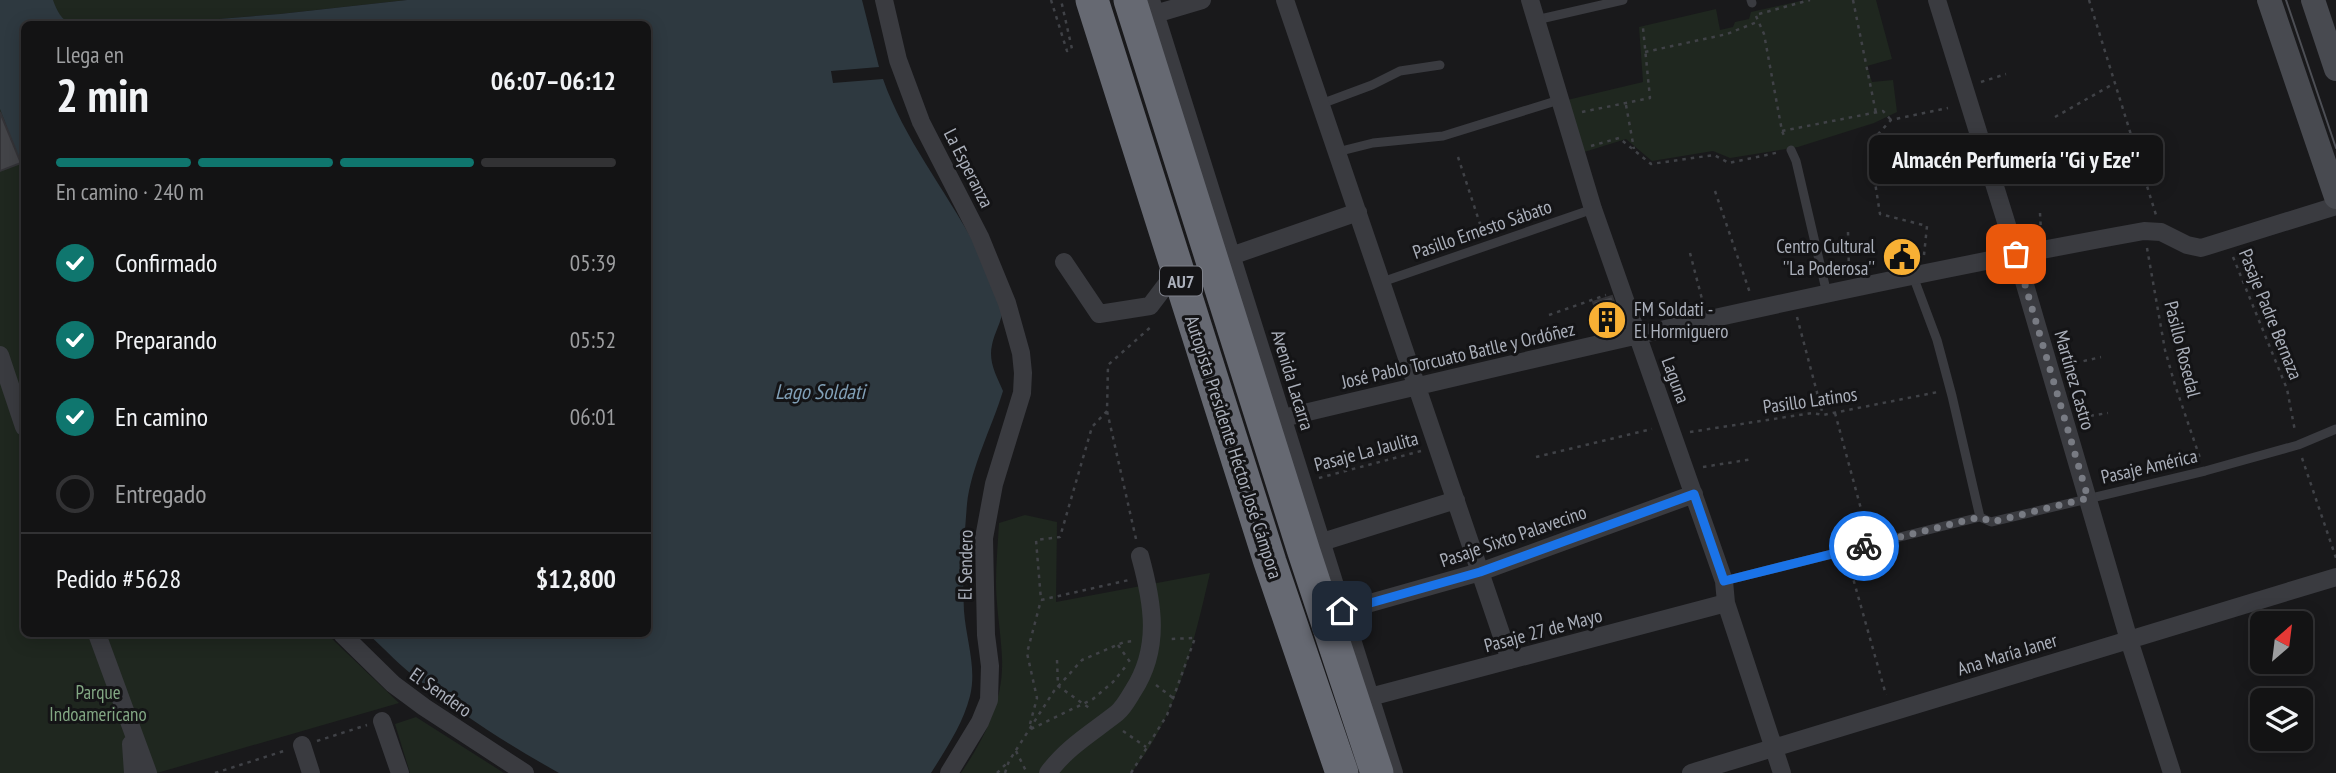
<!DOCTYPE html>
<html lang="es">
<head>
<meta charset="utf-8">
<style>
  :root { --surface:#131314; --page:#202022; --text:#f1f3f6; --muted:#9d9ea0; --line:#323234; --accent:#0f766e }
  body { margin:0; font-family:"PT Sans Narrow",sans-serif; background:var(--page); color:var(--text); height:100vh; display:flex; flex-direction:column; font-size:26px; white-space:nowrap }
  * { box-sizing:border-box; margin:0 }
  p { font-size:23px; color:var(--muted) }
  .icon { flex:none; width:38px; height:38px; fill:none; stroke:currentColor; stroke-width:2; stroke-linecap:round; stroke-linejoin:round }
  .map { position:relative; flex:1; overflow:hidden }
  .sheet { position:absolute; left:21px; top:21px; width:630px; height:616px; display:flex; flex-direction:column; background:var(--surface); border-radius:10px; box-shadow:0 4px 18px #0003,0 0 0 2px var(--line) }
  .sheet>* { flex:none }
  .needle { width:46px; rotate:28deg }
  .buttons { position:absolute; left:2250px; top:611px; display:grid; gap:14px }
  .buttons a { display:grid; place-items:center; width:63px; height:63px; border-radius:10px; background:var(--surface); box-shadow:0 4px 18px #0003,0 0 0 2px var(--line); font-size:35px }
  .pin { position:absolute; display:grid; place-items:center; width:60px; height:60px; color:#fff; margin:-30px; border-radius:14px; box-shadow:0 4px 10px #0006 }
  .courier { position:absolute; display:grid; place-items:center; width:70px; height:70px; margin:-35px; border:5px solid #1a73e8; border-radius:50%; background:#fff; color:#222; box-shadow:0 2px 9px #0007 }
  .bubble { position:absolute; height:49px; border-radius:10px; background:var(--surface); box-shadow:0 4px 18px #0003,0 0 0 2px var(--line); font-size:23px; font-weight:700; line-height:49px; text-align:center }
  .summary em { font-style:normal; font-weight:700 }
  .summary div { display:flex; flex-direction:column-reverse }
  .summary { display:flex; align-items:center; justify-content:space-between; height:119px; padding:0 35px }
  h1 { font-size:46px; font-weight:700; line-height:52px }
  .bar { display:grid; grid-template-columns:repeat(4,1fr); gap:10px 7px; align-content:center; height:84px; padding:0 35px }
  .bar i { height:9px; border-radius:5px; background:var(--line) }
  .bar .current { background:var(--accent) }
  .bar p { grid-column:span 4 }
  .line { display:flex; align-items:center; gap:18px; padding:0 35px; border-top:2px solid var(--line) }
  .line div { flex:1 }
  ol { padding:0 35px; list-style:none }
  li { display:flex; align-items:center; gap:21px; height:77px }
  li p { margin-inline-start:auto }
  li .icon { padding:7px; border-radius:50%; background:var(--accent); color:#fff; stroke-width:4 }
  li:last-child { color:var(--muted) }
  li i { width:38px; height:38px; border:4px solid var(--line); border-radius:50% }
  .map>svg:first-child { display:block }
</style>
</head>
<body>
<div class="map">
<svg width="2336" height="773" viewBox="0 0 2336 773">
  <rect width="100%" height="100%" fill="#19191b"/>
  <path fill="#1f271f" d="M28 0H407L280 14 157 24H68Z
    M1805 0H1876L1892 59 1867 66 1872 82 1893 80 1897 112 1874 123 1798 147 1730 158 1713 151 1652 161 1626 139 1581 153 1563 101 1643 82 1639 27 1716 9 1720 30 1733 27 1735 22 1749 19 1751 12Z
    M0 102 24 129V634H327L399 703 157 773H0Z
    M1025 515 1057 522 1056 602 1210 573C1194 642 1177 717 1131 773H961C984 739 1004 701 1002 658 1001 633 996 607 996 582 996 563 998 542 999 523Z
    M416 717 504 773H410L395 724Z"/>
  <path fill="#2e3940" d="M0 0H53C56 9 62 22 73 24H24V172L0 109Z
    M407 0H862L879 67 831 71 833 83 883 79C904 139 945 189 975 245 985 262 997 284 1002 304 1005 317 994 332 992 345 988 362 997 377 1003 391 992 427 971 467 967 504 964 539 962 576 964 611 966 639 977 668 970 696 963 724 946 749 931 773H559C511 746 463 716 420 681 401 667 385 649 368 634H648V24H157L280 14Z"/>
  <path fill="#434448" stroke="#333337" stroke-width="2" d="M0 112 21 163 0 171Z
    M1612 296 1618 314 1612 328 1602 330 1593 302Z"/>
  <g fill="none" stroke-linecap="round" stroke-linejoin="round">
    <path stroke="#404247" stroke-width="2.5" stroke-dasharray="3.5 5" stroke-linecap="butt" d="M1051 0 1067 51 1072 49 1061 0
      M1853 0 1876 113
      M2089 0 2156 215
      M1759 14 1810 0
      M1756 16 1764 34 1782 131 1785 138
      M1645 52 1727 34 1757 22
      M1981 82 2006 74
      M1626 105 1634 149
      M1582 112 1650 98 1643 28
      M2055 117 2115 83
      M1782 131 1883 111 1891 120
      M1591 146 1619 138 1651 164 1714 155 1729 163 1780 152
      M1458 157 1483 233
      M1715 191 1750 293
      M2040 213 2041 232
      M1848 232 1849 272
      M2147 248 2165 350 2175 385 2200 458
      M1690 253 1703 303
      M1924 255 1927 226 1880 214 1869 144 1891 120 1948 108
      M2233 257 2287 389 2295 431
      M1549 315 1606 295
      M1797 317 1823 415
      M2067 365 2101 357
      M1107 411 1092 427 1060 537 1036 540 1041 600 1129 580
      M1835 413 1867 531
      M2082 417 2108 413
      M1690 432 1812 413 1823 415 1938 392
      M1536 457 1652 429
      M2302 458 2336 558
      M1703 467 1753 459
      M1319 478 1421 451
      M1136 539 1107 411 1108 365 1153 325
      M1849 564 1886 695
      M1118 645 1130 662
      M1057 660 1058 686 1092 710
      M1156 685 1173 698
      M1030 724 1037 698 1027 653 1041 600
      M1031 729 1093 699 1113 682 1126 666
      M1123 731 1146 747
      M317 741 367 725
      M1016 751 1027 773
      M215 773 287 750
      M997 773 1007 763
      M1005 773 1009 761 1054 691 1082 660 1124 642 1135 641
      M1131 773 1167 715 1195 638 1169 639"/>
    <path stroke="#3a3b40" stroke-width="9" d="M1751 0 1752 3
      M1536 20 1623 0
      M1321 104 1372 85 1400 71 1440 65
      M1791 150 1796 161 1827 294
      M1337 152 1373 143 1443 136 1559 100
      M1913 276 1937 340 1952 396 1980 517
      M1382 282 1593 209
      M1724 581 1980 517 1991 522 2205 471 2298 445 2336 429"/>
    <path stroke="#3a3b40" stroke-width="18" d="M884 0 898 60 921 122 980 237 1007 303 1021 353 1023 373 1022 393 994 484 984 538 986 635 990 666 989 700 980 722 949 773
      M1151 0 1394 773
      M1285 0 1510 660
      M1530 0 1593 209 1724 581 1726 603 1782 773
      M1937 0 2016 254 2129 640 2172 773
      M1155 14 1202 0
      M1231 256 1358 212
      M1064 262 1099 314 1150 306 1178 269
      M0 355 24 427
      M1283 418C1569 350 1855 283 2144 231L2161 232 2187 245 2201 248 2336 206
      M1322 542 1456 500
      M1342 611 1480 572 1694 494
      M97 634 148 773
      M342 634 393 684 424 707 525 773
      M1370 697 1726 603
      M382 721 400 773
      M131 744 133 773
      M302 745 311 773
      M1048 773C1067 747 1093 732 1117 713 1124 707 1128 699 1133 691 1161 648 1153 603 1140 556
      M1691 773 2336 577"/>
    <path stroke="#484a50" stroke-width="24" d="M2269 0 2336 197
      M2313 0 2336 69"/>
    <path stroke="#666972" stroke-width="33" d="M1092 0 1270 562 1342 773
      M1130 0 1304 552 1377 773"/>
    <path stroke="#4d4f55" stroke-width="2" d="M2286 0 2336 148"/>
  </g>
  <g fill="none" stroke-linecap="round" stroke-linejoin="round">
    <path stroke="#787b83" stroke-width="7" stroke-dasharray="0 12.6" d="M1864 546 1980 517 1992 522 2088 498 2016 254"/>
    <path stroke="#1a73e8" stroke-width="9" d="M1342 611 1480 572 1694 494 1724 581 1864 546"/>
  </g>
  <defs>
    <g id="civic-disc" transform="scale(2.0125)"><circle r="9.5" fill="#f8b034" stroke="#141416"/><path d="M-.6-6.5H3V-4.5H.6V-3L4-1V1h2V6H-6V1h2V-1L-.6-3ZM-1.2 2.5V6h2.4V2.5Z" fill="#111"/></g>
    <g id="building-disc" transform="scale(2.0125)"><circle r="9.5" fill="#f8b034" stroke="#141416"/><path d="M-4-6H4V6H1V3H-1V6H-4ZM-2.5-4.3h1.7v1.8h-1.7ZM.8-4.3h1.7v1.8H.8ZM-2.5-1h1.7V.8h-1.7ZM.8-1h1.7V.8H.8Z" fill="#111"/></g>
  </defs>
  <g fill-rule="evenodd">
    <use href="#civic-disc" x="1902" y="257"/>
    <use href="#building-disc" x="1607" y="320"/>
  </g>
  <g text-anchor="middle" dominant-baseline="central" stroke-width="6" stroke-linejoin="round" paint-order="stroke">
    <rect fill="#141416" stroke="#7e818a" stroke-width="2" x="1160" y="266.5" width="42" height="29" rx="5"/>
    <g font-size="18" font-weight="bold" fill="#abb0bb">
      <text x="1181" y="281">AU7</text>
    </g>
    <g font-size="19" fill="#abb0bb" stroke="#141416">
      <text transform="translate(969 168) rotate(63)">La Esperanza</text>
      <text transform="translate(1482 229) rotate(-19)">Pasillo Ernesto Sábato</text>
      <text transform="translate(2271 314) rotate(68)">Pasaje Padre Bernaza</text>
      <text transform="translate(2183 349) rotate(76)">Pasillo Rosedal</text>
      <text transform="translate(1458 355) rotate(-13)">José Pablo Torcuato Batlle y Ordóñez</text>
      <text transform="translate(1293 380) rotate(73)">Avenida Lacarra</text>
      <text transform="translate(1676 380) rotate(70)">Laguna</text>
      <text transform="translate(2075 380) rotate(74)">Martínez Castro</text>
      <text transform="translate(1810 400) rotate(-8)">Pasillo Latinos</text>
      <text transform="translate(1234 447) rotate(72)">Autopista Presidente Héctor José Cámpora</text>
      <text transform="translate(1366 451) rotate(-15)">Pasaje La Jaulita</text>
      <text transform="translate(2149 466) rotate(-13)">Pasaje América</text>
      <text transform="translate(1513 536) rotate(-19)">Pasaje Sixto Palavecino</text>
      <text transform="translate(965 565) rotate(-89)">El Sendero</text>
      <text transform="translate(1543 630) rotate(-15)">Pasaje 27 de Mayo</text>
      <text transform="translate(2007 654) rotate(-17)">Ana María Janer</text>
      <text transform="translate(441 692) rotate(35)">El Sendero</text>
    </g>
    <g font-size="19" fill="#abb0bb" stroke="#141416" text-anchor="end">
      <text x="1875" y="246">Centro Cultural<tspan x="1875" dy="22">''La Poderosa''</tspan></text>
      <text x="1634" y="309" text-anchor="start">FM Soldati -<tspan x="1634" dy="22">El Hormiguero</tspan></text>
    </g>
    <g font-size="19" fill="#82a783" stroke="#141416">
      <text x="98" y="692">Parque<tspan x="98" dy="22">Indoamericano</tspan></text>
    </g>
    <g font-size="21" font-style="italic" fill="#81a0b7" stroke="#141416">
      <text x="820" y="391">Lago Soldati</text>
    </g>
  </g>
</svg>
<div class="buttons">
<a><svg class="needle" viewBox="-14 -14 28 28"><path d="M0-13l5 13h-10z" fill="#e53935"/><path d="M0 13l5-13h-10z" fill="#9d9ea0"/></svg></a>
<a><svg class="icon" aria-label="layers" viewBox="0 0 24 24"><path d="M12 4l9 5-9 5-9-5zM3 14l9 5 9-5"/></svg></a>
</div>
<div class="pin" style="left:2016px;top:254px;background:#ea580c"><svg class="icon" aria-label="bag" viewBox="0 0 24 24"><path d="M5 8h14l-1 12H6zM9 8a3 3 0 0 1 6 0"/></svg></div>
<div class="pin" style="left:1342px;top:611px;background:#1f2937"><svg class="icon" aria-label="home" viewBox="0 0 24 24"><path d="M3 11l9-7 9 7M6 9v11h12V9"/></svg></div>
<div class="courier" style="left:1864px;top:546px"><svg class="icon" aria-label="bike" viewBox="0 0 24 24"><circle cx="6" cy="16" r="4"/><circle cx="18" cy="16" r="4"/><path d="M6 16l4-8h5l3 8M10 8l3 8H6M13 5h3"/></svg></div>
<div class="bubble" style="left:1869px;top:135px;width:294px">Almacén Perfumería ''Gi y Eze''</div>
<section class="sheet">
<div class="summary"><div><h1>2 min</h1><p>Llega en</p></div><em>06:07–06:12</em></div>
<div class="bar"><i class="current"></i><i class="current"></i><i class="current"></i><i></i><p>En camino · 240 m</p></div>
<ol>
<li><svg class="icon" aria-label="check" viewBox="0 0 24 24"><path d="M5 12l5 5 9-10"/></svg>Confirmado<p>05:39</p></li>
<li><svg class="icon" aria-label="check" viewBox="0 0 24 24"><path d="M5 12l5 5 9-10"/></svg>Preparando<p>05:52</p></li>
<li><svg class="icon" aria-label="check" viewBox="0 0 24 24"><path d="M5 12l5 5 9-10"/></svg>En camino<p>06:01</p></li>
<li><i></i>Entregado</li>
</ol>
<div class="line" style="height:91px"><div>Pedido #5628</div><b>$12,800</b></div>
</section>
</div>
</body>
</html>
